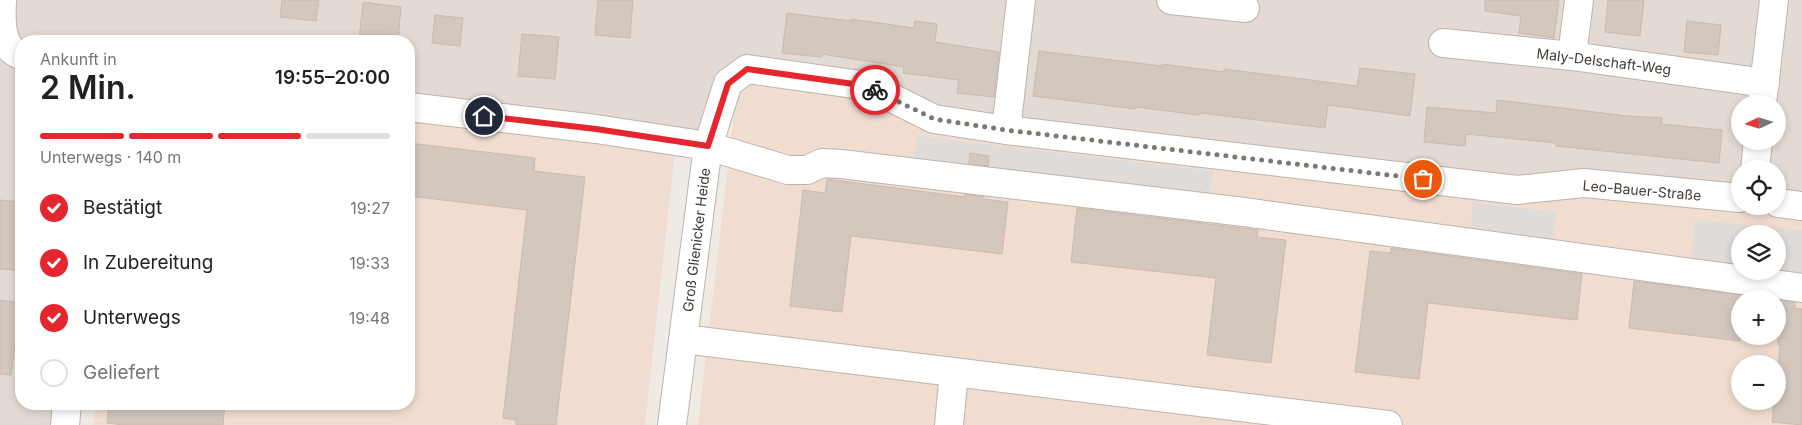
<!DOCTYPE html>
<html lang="de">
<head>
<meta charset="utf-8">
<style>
  :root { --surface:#fff; --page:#f6f6f6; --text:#222; --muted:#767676; --line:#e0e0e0; --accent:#e4272f }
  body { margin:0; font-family:Inter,sans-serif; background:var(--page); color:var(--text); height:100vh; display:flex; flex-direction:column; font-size:19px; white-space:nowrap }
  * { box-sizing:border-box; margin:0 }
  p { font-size:16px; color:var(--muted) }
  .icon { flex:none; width:28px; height:28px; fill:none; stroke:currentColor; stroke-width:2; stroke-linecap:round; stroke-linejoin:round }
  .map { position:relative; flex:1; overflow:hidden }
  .sheet { position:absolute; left:15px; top:35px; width:400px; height:375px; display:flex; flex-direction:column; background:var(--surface); border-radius:20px; box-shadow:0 2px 8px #0003 }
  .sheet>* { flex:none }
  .needle { width:32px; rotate:266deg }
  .controls { position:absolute; left:1731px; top:95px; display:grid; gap:10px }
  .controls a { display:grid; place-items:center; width:55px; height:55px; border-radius:50%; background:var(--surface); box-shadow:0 2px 8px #0003; font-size:25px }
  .pin { position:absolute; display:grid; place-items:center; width:42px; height:42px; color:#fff; margin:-21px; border:2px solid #fff; border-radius:50%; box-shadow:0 1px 5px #0007 }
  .courier { position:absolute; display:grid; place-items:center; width:50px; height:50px; margin:-25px; border:4px solid #e4272f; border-radius:50%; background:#fff; color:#222; box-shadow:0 1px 6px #0007 }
  .headline em { font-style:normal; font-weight:600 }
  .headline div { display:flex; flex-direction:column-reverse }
  .headline { display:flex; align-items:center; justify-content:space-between; height:85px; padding:0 25px }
  h1 { font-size:32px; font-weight:600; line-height:38px }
  .bar { display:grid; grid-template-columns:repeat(4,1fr); gap:8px 5px; align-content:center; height:60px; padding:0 25px }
  .bar i { height:6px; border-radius:4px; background:var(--line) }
  .bar .on { background:var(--accent) }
  .bar p { grid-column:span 4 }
  ol { padding:0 25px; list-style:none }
  li { display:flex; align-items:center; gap:15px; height:55px }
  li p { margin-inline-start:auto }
  li .icon { padding:5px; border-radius:50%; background:var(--accent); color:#fff; stroke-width:4 }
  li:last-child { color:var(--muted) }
  li i { width:28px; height:28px; border:2px solid var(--line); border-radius:50% }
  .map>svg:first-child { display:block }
</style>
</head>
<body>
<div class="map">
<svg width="1802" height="425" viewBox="0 0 1802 425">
  <rect width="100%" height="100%" fill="#f0eae4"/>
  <path fill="#e3dbd3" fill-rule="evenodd" d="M0 0H1802V206L1778 203V169H1740V198L1132 144 747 69 708 146 409 107V41H21V404H58L56 425H0ZM1740 104H1778V141H1740Z"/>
  <path fill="#f1ddd0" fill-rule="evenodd" d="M748 84 1581 191 1802 213V425H698L736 97 739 92ZM1740 234H1778V271H1740ZM1740 299H1778V336H1740ZM1740 364H1778V401H1740Z
    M409 119 675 151 645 425H93L96 404H409Z"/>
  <path fill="#dedbd9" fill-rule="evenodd" d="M917 136 1213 171 1209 202 913 167Z
    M1473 203 1557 212 1552 243 1470 233Z
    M1695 220 1802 230V279L1690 267ZM1740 234H1778V271H1740Z"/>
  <path fill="#d3c7be" stroke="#cabaaf" d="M282 0H319L316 21 280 17Z
    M598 0H633L630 38 595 35Z
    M1485 0H1559L1554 38 1519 33 1521 16 1485 11Z
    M1608 0H1644L1640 36 1605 32Z
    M363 2 401 7 398 41 359 39Z
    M787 13 851 21V19L914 28 915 21 937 24 935 42 999 52 994 97 957 93 959 80 903 73 904 67 822 54 821 57 782 53Z
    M435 15 463 18 460 46 432 43Z
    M1687 21 1721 25 1718 55 1684 52Z
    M522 34 559 37 555 79 518 76Z
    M1039 51 1162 66V64L1224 72V69L1357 86 1360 68 1415 74 1410 116 1328 105 1325 128 1200 113 1199 115 1136 107 1135 109 1033 96Z
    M1497 100 1628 116 1662 118 1661 124 1722 130 1719 163 1556 146V143L1466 134 1465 146 1424 142 1427 107 1496 113Z
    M409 143 535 158 534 171 585 177 556 425H516V420L503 418 527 210 409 196Z
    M970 153 989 156 988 166 969 164Z
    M827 179 965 197V194L984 197V199L1008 202 1002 254 851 236 842 312 790 306 803 190 825 193Z
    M0 200 21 202V271L0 269Z
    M1077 208 1258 230 1257 237 1286 240 1271 363 1207 355 1216 278 1071 262Z
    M1391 248 1582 274 1577 320 1428 303 1419 379 1355 372 1370 251 1391 253Z
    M1634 281 1740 295V341L1629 328Z
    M0 300 20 303 11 375 0 374Z
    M1778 300 1795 303V308L1802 309V425L1772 422 1774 401H1778V372L1780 345H1778Z
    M109 404H225L223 425H124L107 423Z"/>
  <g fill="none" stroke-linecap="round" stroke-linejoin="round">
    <g stroke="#bdb3ab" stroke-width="30">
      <path id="minor" d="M2 0C1 21 0 49 21 55
        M1171 0 1245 8
        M1443 43 1572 56 1765 83
        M1572 56 1579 0
        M1762 104 1774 0
        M409 107 596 129 708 146 788 170H807L822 163 841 164 1244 212 1802 288
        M1006 130 1021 0
        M1755 169 1758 141
        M1778 203 1802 206
        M683 339 1388 425
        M65 425 67 404
        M672 425 708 146 728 83 747 69 868 86 934 119 1006 130 1517 190 1584 183 1740 198
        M949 425 954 372"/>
    </g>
    <use href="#minor" stroke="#fff" stroke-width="28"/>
  </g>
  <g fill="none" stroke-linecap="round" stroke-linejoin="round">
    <path stroke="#7e7872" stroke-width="5" stroke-dasharray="0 9" d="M875 90 934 119 1006 130 1423 179"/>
    <path stroke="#e4272f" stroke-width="6" d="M484 116 596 129 708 146 728 84 747 69 868 86 875 90"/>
  </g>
  <g text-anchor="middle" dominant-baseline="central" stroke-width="5" stroke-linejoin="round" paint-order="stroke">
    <g font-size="14" fill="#413a35" stroke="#fff">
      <text transform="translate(1604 61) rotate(7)">Maly-Delschaft-Weg</text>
      <text transform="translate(1642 190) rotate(5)">Leo-Bauer-Straße</text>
      <text transform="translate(696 240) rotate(-83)">Groß Glienicker Heide</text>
    </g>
  </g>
</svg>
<div class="controls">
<a><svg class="needle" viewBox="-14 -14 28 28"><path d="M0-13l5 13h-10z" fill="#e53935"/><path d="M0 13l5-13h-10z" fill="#767676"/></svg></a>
<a><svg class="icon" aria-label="locate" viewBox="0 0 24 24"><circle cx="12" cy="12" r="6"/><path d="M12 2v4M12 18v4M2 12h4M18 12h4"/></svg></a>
<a><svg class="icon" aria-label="layers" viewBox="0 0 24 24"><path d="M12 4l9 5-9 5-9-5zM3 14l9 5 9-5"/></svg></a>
<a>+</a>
<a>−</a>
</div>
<div class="pin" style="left:1423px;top:179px;background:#ea580c"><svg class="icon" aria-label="bag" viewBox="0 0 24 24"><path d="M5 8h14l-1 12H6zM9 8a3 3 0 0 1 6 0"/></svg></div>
<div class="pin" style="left:484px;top:116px;background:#1f2937"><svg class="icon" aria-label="home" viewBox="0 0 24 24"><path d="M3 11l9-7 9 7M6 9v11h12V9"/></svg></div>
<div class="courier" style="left:875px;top:90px"><svg class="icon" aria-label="bike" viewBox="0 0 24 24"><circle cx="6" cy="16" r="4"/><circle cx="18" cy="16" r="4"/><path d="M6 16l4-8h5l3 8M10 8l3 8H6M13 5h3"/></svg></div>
<section class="sheet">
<div class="headline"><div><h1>2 Min.</h1><p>Ankunft in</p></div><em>19:55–20:00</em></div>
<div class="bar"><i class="on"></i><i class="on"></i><i class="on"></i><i></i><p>Unterwegs · 140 m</p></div>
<ol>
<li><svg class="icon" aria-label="check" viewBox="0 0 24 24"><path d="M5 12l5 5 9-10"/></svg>Bestätigt<p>19:27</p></li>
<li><svg class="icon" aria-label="check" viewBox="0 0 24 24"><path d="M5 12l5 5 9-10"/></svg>In Zubereitung<p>19:33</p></li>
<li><svg class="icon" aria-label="check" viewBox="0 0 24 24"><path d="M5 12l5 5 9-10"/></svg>Unterwegs<p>19:48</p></li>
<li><i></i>Geliefert</li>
</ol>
</section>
</div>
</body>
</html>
